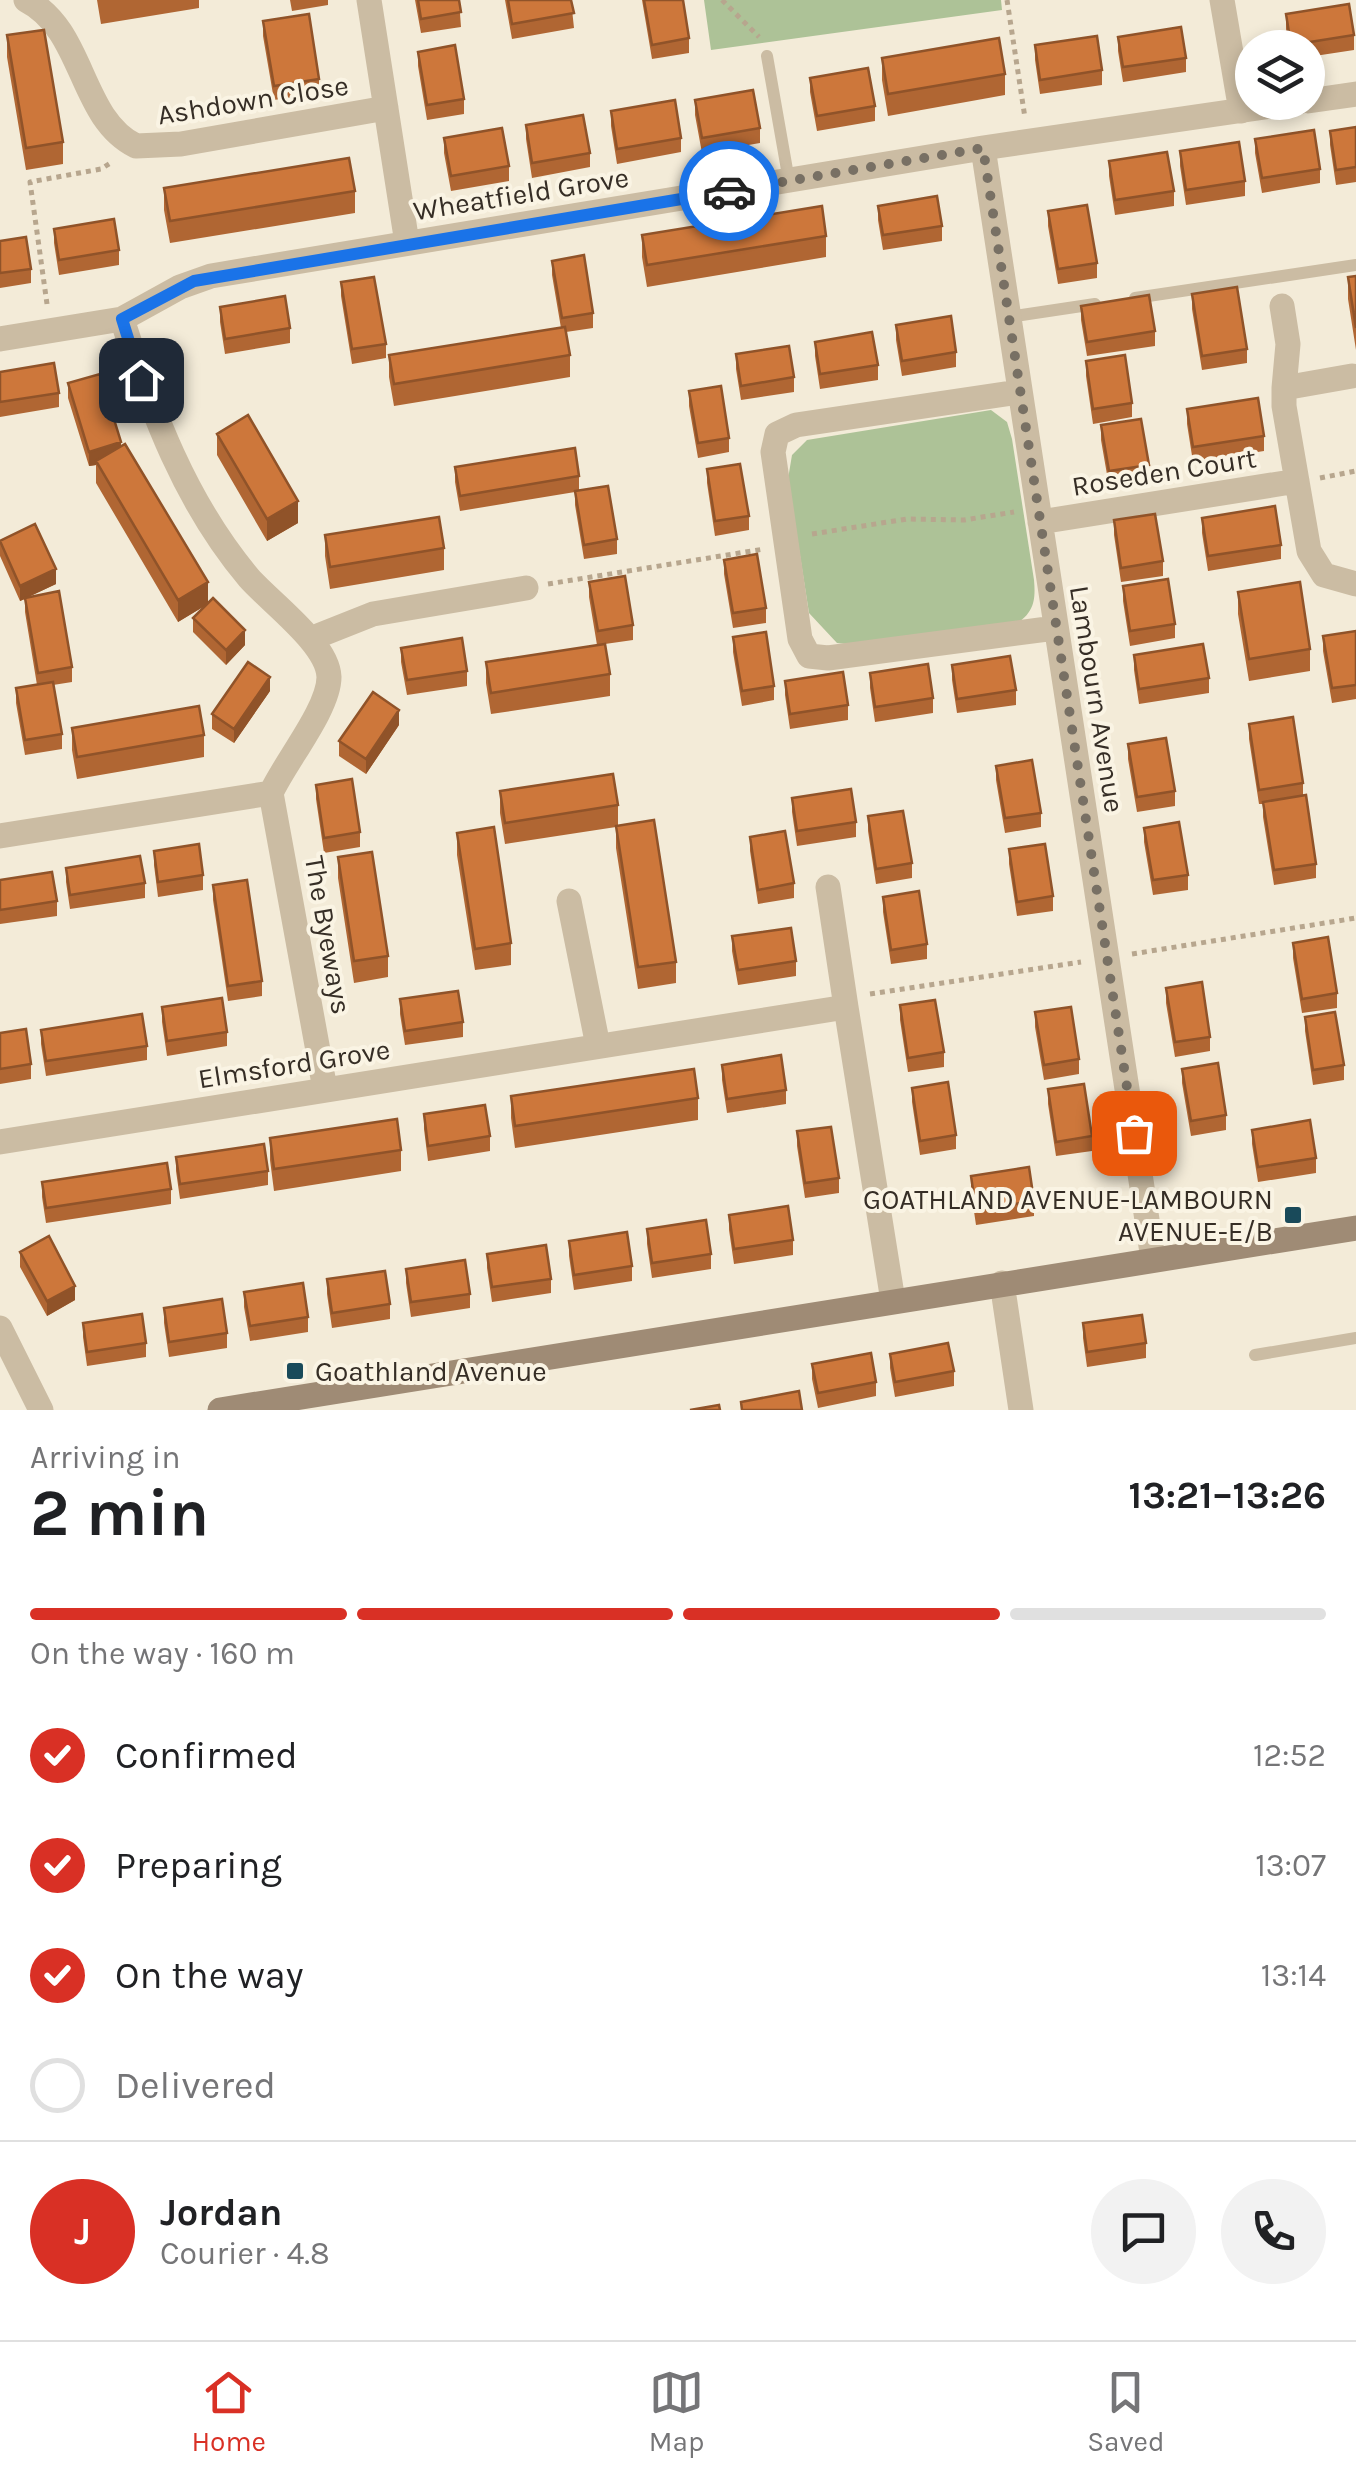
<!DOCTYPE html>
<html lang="en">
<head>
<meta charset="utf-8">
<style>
  :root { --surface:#fff; --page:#f2f2f2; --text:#202124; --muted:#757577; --line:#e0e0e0; --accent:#d93025 }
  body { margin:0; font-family:Karla,sans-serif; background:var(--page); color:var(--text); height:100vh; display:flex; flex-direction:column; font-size:38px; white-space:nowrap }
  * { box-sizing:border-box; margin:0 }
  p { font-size:32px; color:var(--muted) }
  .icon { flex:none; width:55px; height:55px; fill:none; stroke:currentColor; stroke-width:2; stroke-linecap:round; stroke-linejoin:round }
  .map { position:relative; height:1410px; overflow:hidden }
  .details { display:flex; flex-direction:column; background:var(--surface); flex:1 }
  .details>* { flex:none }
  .controls { position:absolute; left:1235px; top:30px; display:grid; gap:20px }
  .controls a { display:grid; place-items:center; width:90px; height:90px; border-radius:50%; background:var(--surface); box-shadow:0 5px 15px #0003; font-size:50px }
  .pin { position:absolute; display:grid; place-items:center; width:85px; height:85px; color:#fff; margin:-42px; border-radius:20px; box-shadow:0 5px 15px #0006 }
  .courier { position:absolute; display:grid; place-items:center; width:100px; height:100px; margin:-50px; border:8px solid #1a73e8; border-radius:50%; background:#fff; color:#222; box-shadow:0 2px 12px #0007 }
  .headline em { font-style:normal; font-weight:700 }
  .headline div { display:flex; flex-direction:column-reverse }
  .headline { display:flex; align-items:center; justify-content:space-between; height:170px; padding:0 30px }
  h1 { font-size:65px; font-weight:700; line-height:75px }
  .bar { display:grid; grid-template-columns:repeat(4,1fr); gap:15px 10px; align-content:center; height:120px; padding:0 30px }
  .bar i { height:12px; border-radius:8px; background:var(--line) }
  .bar .on { background:var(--accent) }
  .bar p { grid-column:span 4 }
  .line { display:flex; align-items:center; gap:25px; padding:0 30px; border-top:2px solid var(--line) }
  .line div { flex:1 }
  .round { display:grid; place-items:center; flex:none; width:105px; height:105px; border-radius:52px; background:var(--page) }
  ol { padding:0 30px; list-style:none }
  li { display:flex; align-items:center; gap:30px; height:110px }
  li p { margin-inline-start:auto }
  li .icon { padding:10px; border-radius:50%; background:var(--accent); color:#fff; stroke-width:4 }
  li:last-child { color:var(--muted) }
  li i { width:55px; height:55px; border:5px solid var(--line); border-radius:50% }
  .menu { display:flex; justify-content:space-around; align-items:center; height:140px; border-top:2px solid var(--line); background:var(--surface); font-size:28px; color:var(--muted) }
  .menu a { display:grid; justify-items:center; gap:5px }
  .menu .on { color:var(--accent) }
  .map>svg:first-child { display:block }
</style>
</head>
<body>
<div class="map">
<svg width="1356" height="1410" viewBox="0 0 1356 1410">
  <rect width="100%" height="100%" fill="#f3ebd8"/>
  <path fill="#adc297" d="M704 0H1001L1002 10 711 50Z
    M991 410 1007 422 1012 439 1034 580C1036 603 1033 613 1014 626L857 645 837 643 809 613 788 479 792 455 807 440Z"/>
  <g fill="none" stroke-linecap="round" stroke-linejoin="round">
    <path stroke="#b7a68e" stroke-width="5" stroke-dasharray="5 5" stroke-linecap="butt" d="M722 0 759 37
      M1007 0 1025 118
      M47 304 30 182 101 169 112 162
      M1320 478 1356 471
      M812 534 907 519 964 520 1014 512
      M548 584 764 549
      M1132 954 1356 918
      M870 994 1081 962"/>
    <path stroke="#cbbca3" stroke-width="12" d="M767 56 789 181
      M1135 298 1356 265
      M1009 317 1095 304
      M1255 1355 1356 1338"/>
    <path stroke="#cbbca3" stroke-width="25" d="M26 0C85 30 79 118 136 146L181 144 386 108
      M369 0 407 243
      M1222 0 1241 111
      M1308 101 1356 94
      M983 148 1153 1259
      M1282 306 1288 344 1284 388
      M122 319C152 412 185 502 249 578 271 603 328 644 329 677 329 709 285 762 271 793
      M0 339 122 319 180 287 211 276 983 148 1299 102
      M1352 376 1284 388V406L1309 551 1324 575 1356 584
      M1018 392 796 425 777 434 773 452 800 639 809 656 828 658 1055 628
      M1040 522 1297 481
      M310 639 373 614 526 588
      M0 836 271 793 325 1089
      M828 887 846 1007
      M569 901 598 1046
      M0 1142 846 1007 893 1301
      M1002 1283 1021 1410
      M0 1328 41 1410"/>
    <path stroke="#9f8b75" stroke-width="25" d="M220 1410 1356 1228"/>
  </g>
  <path fill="#b06633" d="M97 0H199V8L101 24Z
    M290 0H328V5L292 11Z
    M415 0H459L461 27 421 33Z
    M505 0H571L574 28 512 39Z
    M642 0H683L689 38V53L652 59Z
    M1286 14 1354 35V50L1308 57V48H1289L1286 29Z
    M263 21 319 79V93L274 100 263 36Z
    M7 35 63 142V164L26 170 7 57Z
    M1118 37 1186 58V72L1123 82 1118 51Z
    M1035 45 1102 70V85L1040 94 1035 60Z
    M418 52 464 99V114L427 120 418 66Z
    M882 58 1005 74V95L888 116 882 80Z
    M810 78 875 106V121L817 131 810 92Z
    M695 100 760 128V143L702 153 695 115Z
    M611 111 681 138V152L617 164 611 126Z
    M526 125 590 153V167L532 178 526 139Z
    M1356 127V182L1336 185 1330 145V131Z
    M444 138 509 166V181L451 191 444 153Z
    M1255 139 1320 169V183L1262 193 1255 153Z
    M1180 151 1245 181V196L1186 205 1180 166Z
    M1109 161 1174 191V206L1115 215 1109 176Z
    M164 188 355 191V213L170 243 164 210Z
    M878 206 942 226V241L883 250 878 220Z
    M1048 211 1097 263V278L1058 284 1048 226Z
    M54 229 119 250V265L59 275 54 243Z
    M642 235 826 236V257L647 287 642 257Z
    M0 241 31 269V283L0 288Z
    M552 261 593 313V328L566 332 570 355V377L394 406 389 377V355L561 328 552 275Z
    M1356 276V350L1348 299V277Z
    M341 282 386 344V358L352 364 341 296Z
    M1192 294 1247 349V363L1202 370 1192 309Z
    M1081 306 1155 331V346L1087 356 1081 320Z
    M220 307 290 328V343L225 354 220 322Z
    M896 325 956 352V367L902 376 896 340Z
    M815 342 878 365V380L820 389 815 356Z
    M736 354 794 377V392L741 400 736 369Z
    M1086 361 1132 403V417L1093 424 1086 376Z
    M0 372 59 393V407L0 417Z
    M68 383 121 446 208 603 245 645 226 665 193 632V618L206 605 178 622 96 483V465L89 466 68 398Z
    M689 391 729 438V452L698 458 689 406Z
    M1187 409 1264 436V451L1193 462 1187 424Z
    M1101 425 1149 465V480L1109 486 1101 440Z
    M217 434 298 523 267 541 217 455Z
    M455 467 579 476V490L617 539V554L584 559 575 505V492L460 511 455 482Z
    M707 469 749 516V530L715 536 707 483Z
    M1202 518 1281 545V559L1208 571 1202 533Z
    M1114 520 1163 561V576L1121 582 1114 535Z
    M325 535 444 548V570L330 589 325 556Z
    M0 541 56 584 28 597 72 667V682L53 685 62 734V749L25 755 16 703V688L37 685 25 612V599L20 601 0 556Z
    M724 560 766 608V623L733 628 724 574Z
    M589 582 633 625V640L605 644 610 674V696L491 714 486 683V662L597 645 589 597Z
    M1123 586 1175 624V638L1130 646 1123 601Z
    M1238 592 1310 649V671L1249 681 1238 614Z
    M1356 631V699L1332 703 1323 651V636Z
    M733 637 774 686V700L742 706 733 652Z
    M401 648 467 671V686L407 695 401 662Z
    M1134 655 1209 678V693L1139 704 1134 670Z
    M952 665 1016 690V705L957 713 952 680Z
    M870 673 933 698V713L875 722 870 688Z
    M785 681 848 705V720L790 729 785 695Z
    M270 691 234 743 212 729V714Z
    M1249 724 1303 783V796L1316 864V878L1274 885 1263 817V804H1259L1249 739Z
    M399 725 366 774 339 756V741Z
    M72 728 204 735V757L77 779 72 750Z
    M1128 744 1175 791V806L1137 812 1128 759Z
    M996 766 1041 813V827L1005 833 996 780Z
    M316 785 360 832V847L324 853 316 799Z
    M500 791 618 805V825L676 962V983L638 989 616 848V827L505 844 500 813Z
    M792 798 856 822V837L797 846 792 812Z
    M868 816 912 863V878L876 884 868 831Z
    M1144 828 1188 875V890L1153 895 1144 842Z
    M457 833 511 943V965L475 970 457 855Z
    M750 837 794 883V898L758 904 750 851Z
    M1009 849 1053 896V911L1017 916 1009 864Z
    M154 851 203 875V890L158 897 154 865Z
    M338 857 388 956V977L354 983 338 878Z
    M66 868 145 883V898L70 909 66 882Z
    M0 880 57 901V916L0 924Z
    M213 885 262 981V996L228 1001 213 900Z
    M883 897 927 944V959L891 964 883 912Z
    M732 936 796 961V976L738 985 732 951Z
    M1293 943 1337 993V1008L1302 1013 1293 958Z
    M1166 988 1210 1037V1051L1175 1057 1166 1003Z
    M400 999 463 1022V1037L405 1045 400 1014Z
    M900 1005 944 1052V1067L908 1072 900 1020Z
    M162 1007 227 1032V1046L167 1056 162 1022Z
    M1035 1012 1079 1059V1074L1044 1080 1035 1027Z
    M1305 1017 1344 1065V1080L1313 1085 1305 1031Z
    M41 1030 147 1046V1060L46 1076 41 1044Z
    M0 1033 31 1064V1079L0 1084Z
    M722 1065 786 1090V1104L727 1113 722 1080Z
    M1182 1069 1226 1115V1130L1191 1136 1182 1083Z
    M912 1088 956 1135V1149L920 1155 912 1102Z
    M1048 1089 1092 1136V1151L1056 1156 1048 1104Z
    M511 1096 698 1098V1120L515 1148 511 1118Z
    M424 1114 490 1136V1151L428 1161 424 1129Z
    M1252 1130 1316 1158V1173L1258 1182 1252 1144Z
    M797 1131 839 1178V1193L805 1198 797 1146Z
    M270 1138 401 1150V1171L274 1191 270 1160Z
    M176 1157 268 1171V1185L180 1199 176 1171Z
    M971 1176 1034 1201V1216L976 1225 971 1191Z
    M42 1182 171 1189V1204L46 1223 42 1197Z
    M729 1215 793 1240V1255L734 1264 729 1230Z
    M647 1229 711 1254V1269L652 1278 647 1244Z
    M569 1241 632 1266V1281L574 1290 569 1256Z
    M20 1252 75 1300 47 1316 20 1267Z
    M487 1254 551 1279V1293L492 1302 487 1268Z
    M406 1269 470 1294V1308L411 1317 406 1283Z
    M327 1279 390 1304V1319L332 1328 327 1294Z
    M244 1292 308 1317V1332L250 1341 244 1307Z
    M164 1308 227 1333V1348L169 1357 164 1323Z
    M83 1323 146 1343V1357L87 1366 83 1337Z
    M1083 1323 1146 1343V1358L1087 1367 1083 1338Z
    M890 1354 954 1371V1386L895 1397 890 1368Z
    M812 1364 876 1382V1396L818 1408 812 1379Z"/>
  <path fill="#905329" d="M121 442V457L96 461V465L89 466V452Z
    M298 501V523L267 541V519Z
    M56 569V584L20 601V586Z
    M208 582V604L178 622V600Z
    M245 630V645L226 665V650Z
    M270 677V691L234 743V729Z
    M399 710V725L366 774V759Z
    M75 1286V1300L47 1316V1301Z"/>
  <path fill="#cd773b" stroke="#905329" stroke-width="2.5" d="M418 0H459L461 12 421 19Z
    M508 0H571L574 13 512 24Z
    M644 0H683L689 38 652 45Z
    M1349 4 1354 35 1291 45 1286 14Z
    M309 14 319 79 274 86 263 21Z
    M1181 27 1186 58 1123 67 1118 37Z
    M44 30 63 142 26 148 7 35Z
    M1097 36 1102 70 1040 80 1035 45Z
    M999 38 1005 74 888 94 882 58Z
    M455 45 464 99 427 105 418 52Z
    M868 68 875 106 817 116 810 78Z
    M753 90 760 128 702 138 695 100Z
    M675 100 681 138 617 149 611 111Z
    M583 115 590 153 532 163 526 125Z
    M1356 127V167L1336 170 1330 131Z
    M502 128 509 166 451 176 444 138Z
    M1314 130 1320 169 1262 178 1255 139Z
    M1239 142 1245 181 1186 190 1180 151Z
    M1167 152 1174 191 1115 200 1109 161Z
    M349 158 355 191 170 221 164 188Z
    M937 196 942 226 883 235 878 206Z
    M1087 205 1097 263 1058 269 1048 211Z
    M822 206 826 236 647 265 642 235Z
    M114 219 119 250 59 260 54 229Z
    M26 237 31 269 0 273V241Z
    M584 255 593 313 562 318 552 261Z
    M1356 276V328L1348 277Z
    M374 277 386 344 352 349 341 282Z
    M1237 287 1247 349 1202 356 1192 294Z
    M1149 295 1155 331 1087 342 1081 306Z
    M285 296 290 328 225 339 220 307Z
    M951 316 956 352 902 361 896 325Z
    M565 327 570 355 394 384 389 355Z
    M872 332 878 365 820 374 815 342Z
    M789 346 794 377 741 386 736 354Z
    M1125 355 1132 403 1093 409 1086 361Z
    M54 363 59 393 0 402V372Z
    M100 374 121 442 89 452 68 383Z
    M721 386 729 438 698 443 689 391Z
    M1258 398 1264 436 1193 447 1187 409Z
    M248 415 298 501 267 519 217 434Z
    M1141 419 1149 465 1109 471 1101 425Z
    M125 444 208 582 178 600 96 461Z
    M575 448 579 476 460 496 455 467Z
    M740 464 749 516 715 521 707 469Z
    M608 486 617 539 584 545 575 491Z
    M1275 506 1281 545 1208 556 1202 518Z
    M1155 514 1163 561 1121 568 1114 520Z
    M439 517 444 548 330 567 325 535Z
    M35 524 56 569 20 586 0 541Z
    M757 554 766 608 733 613 724 560Z
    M625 576 633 625 598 631 589 582Z
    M1168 579 1175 624 1130 631 1123 586Z
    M1300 582 1310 649 1249 659 1238 592Z
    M59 591 72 667 38 673 25 598Z
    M213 598 245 630 226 650 193 618Z
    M1356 631V685L1332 688 1323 636Z
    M766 632 774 686 742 691 733 637Z
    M462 638 467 671 407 680 401 648Z
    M605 644 610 674 491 693 486 662Z
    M1203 644 1209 678 1139 689 1134 655Z
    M1010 656 1016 690 957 699 952 665Z
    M248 662 270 677 234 729 212 714Z
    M928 664 933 698 875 707 870 673Z
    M843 672 848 705 790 714 785 681Z
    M53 682 62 734 25 740 16 688Z
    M373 692 399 710 366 759 339 741Z
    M199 706 204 735 77 757 72 728Z
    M1293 717 1303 783 1259 790 1249 724Z
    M1166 738 1175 791 1137 797 1128 744Z
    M1032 760 1041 813 1005 818 996 766Z
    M613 774 618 805 505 823 500 791Z
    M352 779 360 832 324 838 316 785Z
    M851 789 856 822 797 831 792 798Z
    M1306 795 1316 864 1274 870 1263 802Z
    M903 811 912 863 876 869 868 816Z
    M654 820 676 962 638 967 616 826Z
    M1179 822 1188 875 1153 880 1144 828Z
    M494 827 511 943 475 949 457 833Z
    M785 831 794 883 758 890 750 837Z
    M199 844 203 875 158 882 154 851Z
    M1045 844 1053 896 1017 902 1009 849Z
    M372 852 388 956 354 961 338 857Z
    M140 856 145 883 70 895 66 868Z
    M52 872 57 901 0 910V880Z
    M247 880 262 981 228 986 213 885Z
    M919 891 927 944 891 950 883 897Z
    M791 928 796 961 738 970 732 936Z
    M1328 937 1337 993 1302 999 1293 943Z
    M1202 982 1210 1037 1175 1042 1166 988Z
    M458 991 463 1022 405 1031 400 999Z
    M222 998 227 1032 167 1041 162 1007Z
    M935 1000 944 1052 908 1058 900 1005Z
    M1071 1007 1079 1059 1044 1065 1035 1012Z
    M1335 1012 1344 1065 1313 1070 1305 1017Z
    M142 1014 147 1046 46 1061 41 1030Z
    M26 1029 31 1064 0 1069V1033Z
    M781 1055 786 1090 727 1099 722 1065Z
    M1218 1063 1226 1115 1191 1121 1182 1069Z
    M694 1069 698 1098 515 1126 511 1096Z
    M948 1082 956 1135 920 1141 912 1088Z
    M1084 1084 1092 1136 1056 1142 1048 1089Z
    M485 1105 490 1136 428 1146 424 1114Z
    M397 1119 401 1150 274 1169 270 1138Z
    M1310 1120 1316 1158 1258 1167 1252 1130Z
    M831 1127 839 1178 805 1183 797 1131Z
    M264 1144 268 1171 180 1184 176 1157Z
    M167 1163 171 1189 46 1208 42 1182Z
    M1029 1167 1034 1201 976 1210 971 1176Z
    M788 1206 793 1240 734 1249 729 1215Z
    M706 1220 711 1254 652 1263 647 1229Z
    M627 1232 632 1266 574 1275 569 1241Z
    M49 1236 75 1286 47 1301 20 1252Z
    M546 1245 551 1279 492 1287 487 1254Z
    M465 1260 470 1294 411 1302 406 1269Z
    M385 1271 390 1304 332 1313 327 1279Z
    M303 1283 308 1317 250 1326 244 1292Z
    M222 1299 227 1333 169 1342 164 1308Z
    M142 1314 146 1343 87 1352 83 1323Z
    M1142 1315 1146 1343 1087 1352 1083 1323Z
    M948 1343 954 1371 895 1382 890 1354Z
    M871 1353 876 1382 818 1393 812 1364Z
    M799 1391 802 1410H742L741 1402Z
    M719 1405 720 1410H690Z"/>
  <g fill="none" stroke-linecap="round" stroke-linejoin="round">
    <path stroke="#787064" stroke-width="10" stroke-dasharray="0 18" d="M729 191 983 148 1134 1133"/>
    <path stroke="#1a73e8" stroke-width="12" d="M141 380 122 319 194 281 729 191"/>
  </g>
  <g fill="#194a5a" stroke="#faf4e4" stroke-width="4">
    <rect x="1283" y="1205" width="20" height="20" rx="5"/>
    <rect x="285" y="1361" width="20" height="20" rx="5"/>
  </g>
  <g text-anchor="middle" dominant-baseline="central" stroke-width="8" stroke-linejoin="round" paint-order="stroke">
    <g font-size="28" fill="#362e26" stroke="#faf4e4">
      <text transform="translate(253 100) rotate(-9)">Ashdown Close</text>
      <text transform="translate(521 194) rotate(-9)">Wheatfield Grove</text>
      <text transform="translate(1164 472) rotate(-9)">Roseden Court</text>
      <text transform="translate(1097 699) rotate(81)">Lambourn Avenue</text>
      <text transform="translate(328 935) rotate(80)">The Byeways</text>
      <text transform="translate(294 1064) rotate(-9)">Elmsford Grove</text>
    </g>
    <g font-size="28" fill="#362e26" stroke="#faf4e4" text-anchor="end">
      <text x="1273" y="1199">GOATHLAND AVENUE-LAMBOURN<tspan x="1273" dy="32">AVENUE-E/B</tspan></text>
      <text x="315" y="1371" text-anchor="start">Goathland Avenue</text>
    </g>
  </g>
</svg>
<div class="controls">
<a><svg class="icon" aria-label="layers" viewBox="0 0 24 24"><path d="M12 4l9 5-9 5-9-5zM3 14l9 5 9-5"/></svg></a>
</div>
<div class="pin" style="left:1134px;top:1133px;background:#ea580c"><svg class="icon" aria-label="bag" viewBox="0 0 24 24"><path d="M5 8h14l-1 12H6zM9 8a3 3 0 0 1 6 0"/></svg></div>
<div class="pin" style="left:141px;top:380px;background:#1f2937"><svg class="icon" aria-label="home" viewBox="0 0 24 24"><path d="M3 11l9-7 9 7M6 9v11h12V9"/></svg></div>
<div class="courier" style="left:729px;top:191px"><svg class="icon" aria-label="car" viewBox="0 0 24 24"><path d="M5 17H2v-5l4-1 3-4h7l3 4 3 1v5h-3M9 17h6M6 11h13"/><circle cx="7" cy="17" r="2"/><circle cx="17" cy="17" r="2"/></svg></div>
</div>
<section class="details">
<div class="headline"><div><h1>2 min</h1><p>Arriving in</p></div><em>13:21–13:26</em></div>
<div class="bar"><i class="on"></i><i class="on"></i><i class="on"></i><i></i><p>On the way · 160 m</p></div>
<ol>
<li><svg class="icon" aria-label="check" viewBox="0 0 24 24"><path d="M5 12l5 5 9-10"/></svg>Confirmed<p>12:52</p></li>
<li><svg class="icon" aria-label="check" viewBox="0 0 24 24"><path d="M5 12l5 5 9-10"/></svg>Preparing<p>13:07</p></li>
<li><svg class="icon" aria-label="check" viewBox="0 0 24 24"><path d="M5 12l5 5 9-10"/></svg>On the way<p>13:14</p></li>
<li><i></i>Delivered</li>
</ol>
<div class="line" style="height:180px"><b class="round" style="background:var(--accent);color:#fff">J</b><div><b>Jordan</b><p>Courier · 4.8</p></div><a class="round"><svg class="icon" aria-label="chat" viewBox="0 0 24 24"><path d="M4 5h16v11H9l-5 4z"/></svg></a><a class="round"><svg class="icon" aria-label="phone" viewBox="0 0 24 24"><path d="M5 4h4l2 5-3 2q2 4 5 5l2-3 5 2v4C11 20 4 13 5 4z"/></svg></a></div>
</section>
<nav class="menu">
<a class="on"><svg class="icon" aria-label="home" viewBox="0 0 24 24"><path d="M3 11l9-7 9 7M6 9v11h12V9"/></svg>Home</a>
<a><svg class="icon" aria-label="map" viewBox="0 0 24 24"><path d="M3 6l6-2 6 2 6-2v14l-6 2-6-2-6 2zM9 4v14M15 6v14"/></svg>Map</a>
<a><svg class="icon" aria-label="saved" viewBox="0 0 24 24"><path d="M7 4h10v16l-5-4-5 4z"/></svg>Saved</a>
</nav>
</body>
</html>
